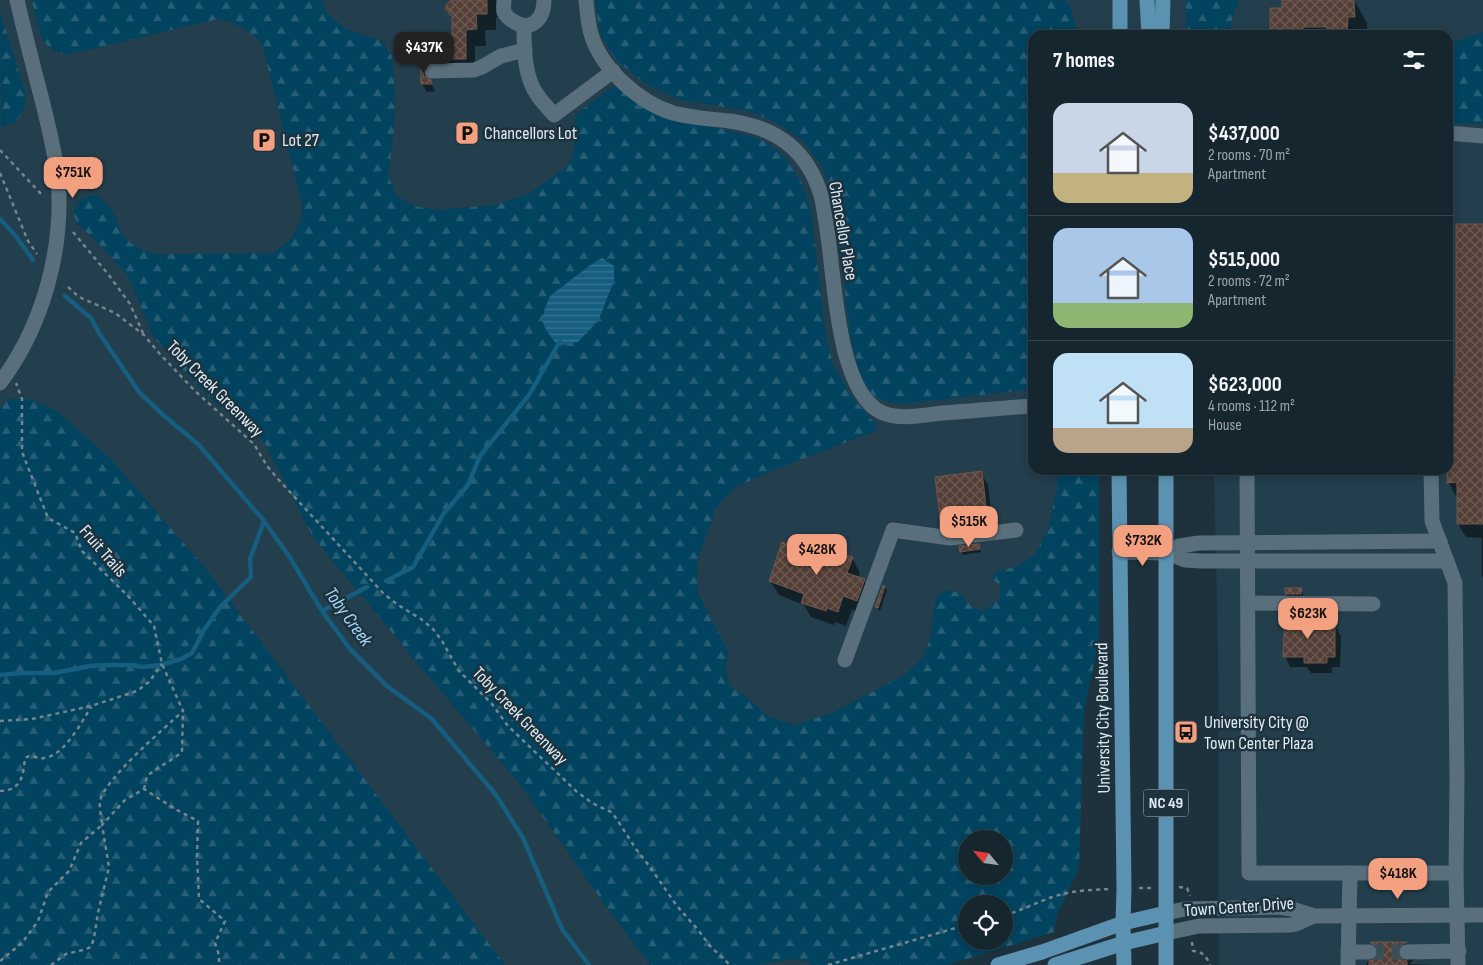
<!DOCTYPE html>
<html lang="en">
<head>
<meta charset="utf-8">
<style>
	body { margin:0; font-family:"Sofia Sans Condensed",sans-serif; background:#23323a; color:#f1f3f6; height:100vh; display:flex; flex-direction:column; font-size:19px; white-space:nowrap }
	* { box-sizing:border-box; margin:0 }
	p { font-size:16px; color:#9ea5aa }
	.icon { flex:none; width:28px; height:28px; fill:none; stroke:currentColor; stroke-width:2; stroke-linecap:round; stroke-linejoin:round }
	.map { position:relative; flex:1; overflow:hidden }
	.sheet { position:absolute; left:1028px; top:30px; width:425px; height:445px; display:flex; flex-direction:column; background:#16262e; border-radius:15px; box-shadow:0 2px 8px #0003,0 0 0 1px #35434a }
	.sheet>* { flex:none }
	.needle { width:32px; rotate:299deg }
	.fabs { position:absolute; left:958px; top:830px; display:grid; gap:10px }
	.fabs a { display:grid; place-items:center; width:55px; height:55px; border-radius:50%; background:#16262e; box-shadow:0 2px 8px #0003,0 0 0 1px #35434a; font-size:25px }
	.price { position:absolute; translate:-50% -42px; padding:0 11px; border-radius:10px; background:#f2a080; color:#111; font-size:16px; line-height:32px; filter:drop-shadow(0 1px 2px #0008) }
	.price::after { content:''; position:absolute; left:50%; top:30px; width:15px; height:11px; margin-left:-8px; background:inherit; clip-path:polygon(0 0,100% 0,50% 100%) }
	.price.active { background:#222; color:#fff }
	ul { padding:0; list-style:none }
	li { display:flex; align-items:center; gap:15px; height:125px; padding:0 25px }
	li+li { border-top:1px solid #35434a }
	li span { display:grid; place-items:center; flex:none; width:140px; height:100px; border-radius:15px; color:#555 }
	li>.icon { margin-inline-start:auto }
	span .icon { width:60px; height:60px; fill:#fffc; stroke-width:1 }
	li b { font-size:21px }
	h2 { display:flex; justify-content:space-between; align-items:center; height:60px; padding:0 25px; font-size:21px }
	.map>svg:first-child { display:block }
</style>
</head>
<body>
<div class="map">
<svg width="1483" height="965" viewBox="0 0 1483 965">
	<defs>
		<pattern id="forest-firs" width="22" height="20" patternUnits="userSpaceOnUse" patternTransform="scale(1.25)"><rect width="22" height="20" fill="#02435f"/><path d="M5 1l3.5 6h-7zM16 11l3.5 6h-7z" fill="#265e76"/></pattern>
		<pattern id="water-rules" width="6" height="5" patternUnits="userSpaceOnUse" patternTransform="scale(1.25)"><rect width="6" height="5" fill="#165e7f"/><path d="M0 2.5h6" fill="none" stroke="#377592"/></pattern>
		<pattern id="building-cross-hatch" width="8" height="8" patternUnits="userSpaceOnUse" patternTransform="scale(1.25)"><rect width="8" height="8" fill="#543f37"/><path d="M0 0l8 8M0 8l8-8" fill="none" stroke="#6c5b54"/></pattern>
	</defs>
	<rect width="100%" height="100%" fill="#1e323d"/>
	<path fill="#233e4c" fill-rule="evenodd" d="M0,0h1483v965h-264l-1,-314 -4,-181h234v-435h-416v435h55l-83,434h-38l-47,61h-919zM966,839h38v37h-38z"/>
	<g fill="url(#forest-firs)" fill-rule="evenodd">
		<path d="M32,0h289l6,13 19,16 36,12 10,15 3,37 -1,37 -6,45 8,20 18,11 23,4 58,-5 35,-12 34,-24 9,-12 2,-37 2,-6 31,-24 9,-4 63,33 67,16 19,7 18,14 18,27 9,26 14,122 8,34 19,32 26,30 -5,5 -99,38 -40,18 -18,20 -19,53 1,32 30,58 -2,17 3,18 13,8 28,23 25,8 39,-13 72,-38 17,-17 7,-18 4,-29 3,-14 12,-6 10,3 13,14 12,4 15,-11 2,-15 -9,-6 3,-7 20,-5 20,-12 13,-26 9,-40 1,-19h41v169l-15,74 -5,155 -22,47 -3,17 -106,33h-136l-2,-3 -20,-3 -31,6h-109l-45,-60 -86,-122 -96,-113 -110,-133 -49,-95 -16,-15 -33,-24 -26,-27 -36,-40 -25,-60 -24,-27 -27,-26 -4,-11c5,-13 9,-16 23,-17 6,5 13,10 17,17 4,6 5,13 8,19 8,14 21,21 36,23l116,-1 17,-13 11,-20 1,-15 -40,-161 -6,-7 -24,-15 -15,-3 -150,36c-7,-2 -13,-3 -19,-9 -8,-7 -14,-35 -16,-46zM966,839h38v37h-38zM966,904h38v37h-38z"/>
		<path d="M595,0h470l5,7 8,28h-46v354l-129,15 -15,-2 -16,-7 -12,-18 -10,-40 -15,-137 -13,-34 -20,-26 -27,-18 -27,-11 -68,-11 -36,-17 -29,-24 -15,-26z"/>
		<path d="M1186,0h53l-9,26 4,9h-48z"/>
		<path d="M0,11l25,80v15l-9,16 -15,5z"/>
		<path d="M1483,32v92l-35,-1v-79z"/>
		<path d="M8,399h21l28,12 54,48 95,110 299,396h-505v-556z"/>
	</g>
	<path fill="url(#water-rules)" d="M602,258l12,8v15l-16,40 -20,21 -20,4 -12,-16 -4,-9 3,-13 5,-12 39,-30z"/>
	<g fill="#0007">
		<path d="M450,0h51l1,17h-6v13h-11l1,16h-11v29l-23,1 -9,-17 10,-16v-23l-5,-10z"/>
		<path d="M1283,0h71l13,23v12h-96l12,-25z"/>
		<path d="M421,63h9l4,8 -6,3v3l-3,-3v4l5,3 5,10 -8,1 -5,-8z"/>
		<path d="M1483,225v353l-1,-2v-38l-16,-1 -8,-13v-28h-2l-8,-14 10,-105z"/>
		<path d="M981,473l7,12 6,51 -45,3 -7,-12z"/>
		<path d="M979,545l2,7 -18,3 -2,-4z"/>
		<path d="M804,550l48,8 8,15 -2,5 6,2 8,14 -7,20 -13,-4 -6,16 -11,-4 -1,3 -23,-8 -7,-12 -25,-10 -9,-14z"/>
		<path d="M885,587l2,3 -7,21 -4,-5z"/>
		<path d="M1301,590l2,3v4h-15l-2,-3z"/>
		<path d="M1301,614l6,12h28l6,10 -1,31h-8v6h-21l-4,-6h-17l-5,-11z"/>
		<path d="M1372,943l34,1 9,15 -6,5 26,1h-68v-3l8,-1 3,-6z"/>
	</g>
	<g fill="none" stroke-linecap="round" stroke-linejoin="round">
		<g stroke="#165e7f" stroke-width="4.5">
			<path d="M0,219l15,16 18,25"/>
			<path d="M65,296l26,22 8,15 40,59 23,22 36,30 66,77 25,35 33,55 28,38 37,37 45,33 64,76 27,43 39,91 27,36"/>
			<path d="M386,581l27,-14 31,-54 24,-28 12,-29 49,-61 31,-54"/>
			<path d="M322,611l45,-24"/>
			<path d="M0,675l22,-2h32l36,-7 19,-1h23l10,2 18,-2 21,-6 11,-6 12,-23 17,-24 30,-29 -1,-18 14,-38"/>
		</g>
	</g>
	<g fill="url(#building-cross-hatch)" stroke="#6c564e">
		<path d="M451,0h36v14h-11l1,15 -11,1v29h-25v-17h11v-27h-3v-3l-3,-2v-5z"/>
		<path d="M1282,0h72l1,17h-7l-1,18h-20v-8h-24v8h-33v-27h12z"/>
		<path d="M420,62h11l-7,4 -1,6 1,4 7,4 1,4h-11z"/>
		<path d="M1456,224h27v300h-26v-42l-10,1 1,-107h8z"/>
		<path d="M982,471l6,53 -38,5 -9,-2 -6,-50z"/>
		<path d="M782,542l21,7v-2l8,3 3,-6 39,13 -6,16 18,6 -8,22 -14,-5 -5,16 -11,-4 -1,3 -25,-8 3,-9 -35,-13z"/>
		<path d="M979,544l1,5 -20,3 -1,-6z"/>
		<path d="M883,585l2,1 -7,22 -3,-1z"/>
		<path d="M1285,588h17l-1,6h-16z"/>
		<path d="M1285,613h16v12h34v32h-8v6h-23v-6h-21z"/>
		<path d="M1370,942h37l-5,2 -4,8 1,5 4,3 4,1v4h-38v-4l5,-1 4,-8 -1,-5z"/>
	</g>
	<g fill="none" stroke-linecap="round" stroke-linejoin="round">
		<path stroke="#3b4e58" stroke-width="15" stroke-dasharray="15 8" stroke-linecap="butt" d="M1369,952h38"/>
		<g stroke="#74858e" stroke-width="2.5" stroke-dasharray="4 4" stroke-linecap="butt">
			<path d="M0,150l43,46"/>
			<path d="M0,173l28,68 9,13"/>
			<path d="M73,232l35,42 22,30 13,29"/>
			<path d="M68,287l11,10 36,16 29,22 15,18 36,38 59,53 13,22 11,13 105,114 15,12 23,14 12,10 9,12 17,30 33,33 16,22 68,65 16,12 19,9 5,6 20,31 14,18 27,39 22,25 11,15 20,19"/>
			<path d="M0,721l32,-2 59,-13 46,-15 12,-9 13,-18"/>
			<path d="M144,789l3,-13c11,-9 24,-15 35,-24l1,-41"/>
			<path d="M0,791c22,-1 23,-15 25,-33l4,-2c5,0 11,3 15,2 20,-2 37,-35 47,-51"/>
			<path d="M1179,887l8,1 3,8"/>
			<path d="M1139,888h14"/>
			<path d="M1004,915c18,-4 34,-14 52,-19 17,-6 37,-6 55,-7"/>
			<path d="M1192,942l1,9c9,0 14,6 17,14"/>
			<path d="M0,961l22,-18 16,-22 10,-29 21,-21 12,-28 21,-18c0,-7 -3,-16 -2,-23 2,-21 66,-75 83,-91l-21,-47 -8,-38 -25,-29 -47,-46 -7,-18 -27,-15 -26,-66v-53l-6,-16"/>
			<path d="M51,965l15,-11 17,-4 8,-3 3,-9 4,-25 11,-46 -7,-42 23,-25 19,-11 31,20 23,12 -1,36 2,42 26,22 -10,22 4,12v10"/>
			<path d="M828,965l138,-40"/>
		</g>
		<g stroke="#5a6f7c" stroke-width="15">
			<path d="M504,0c0,4 -1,9 0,12 2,4 5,7 9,9 18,12 31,-2 31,-21"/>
			<path d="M586,0c1,12 2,26 6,37 11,33 48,66 81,76 19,5 38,6 57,8 48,7 79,30 92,78 4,21 7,42 9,63 5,38 11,143 58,153 16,4 36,0 53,-2 30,-2 60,-5 90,-7"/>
			<path d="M524,26c0,23 0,51 14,70 5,7 11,13 16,19l59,-44"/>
			<path d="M432,71l42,-1 8,-3 19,-11 24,-6"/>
			<path d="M1448,133l35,3"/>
			<path d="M0,383c43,-57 64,-134 58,-205 -3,-25 -9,-50 -15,-74 -9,-35 -18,-69 -26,-104"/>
			<path d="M1247,470l2,403h207"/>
			<path d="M1431,470l1,51 23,62 2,197 -1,93 2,92"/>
			<path d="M1440,541l-241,2 -20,3 -12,7 18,7 16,1h246"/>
			<path d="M1119,552l48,1"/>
			<path d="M1249,603l124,1"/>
			<path d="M845,660l48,-130 57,8 66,-8"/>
			<path d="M1166,913l19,-4 93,-2 14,2 22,7 -18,8 -5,1 -92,1 -33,7"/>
			<path d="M1314,916l169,-1"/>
			<path d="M1348,952h21"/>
			<path d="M1407,952l52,-1"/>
			<path d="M1348,965l2,-92"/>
		</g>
		<g stroke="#5c92b1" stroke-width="15">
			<path d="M1147,0l2,35"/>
			<path d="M1120,35v-35"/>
			<path d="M1162,35l1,-35"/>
			<path d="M1119,470l5,419 -1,34 1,42"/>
			<path d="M1166,470v495"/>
			<path d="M998,965l44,-13 81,-29 43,-10"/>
			<path d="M1055,965l69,-22 42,-10"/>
		</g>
	</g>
	<defs>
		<g id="parking-square" transform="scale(1.25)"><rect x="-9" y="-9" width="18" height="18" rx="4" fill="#f2a080" stroke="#1e323d"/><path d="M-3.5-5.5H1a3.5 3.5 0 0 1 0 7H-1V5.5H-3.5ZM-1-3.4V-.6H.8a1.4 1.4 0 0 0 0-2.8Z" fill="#111"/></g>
		<g id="bus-square" transform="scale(1.25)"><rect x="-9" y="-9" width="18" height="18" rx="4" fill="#f2a080" stroke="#1e323d"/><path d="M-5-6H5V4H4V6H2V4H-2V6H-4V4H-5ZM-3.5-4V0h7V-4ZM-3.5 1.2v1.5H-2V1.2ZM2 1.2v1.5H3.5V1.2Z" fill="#111"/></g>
	</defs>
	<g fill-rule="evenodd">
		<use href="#parking-square" x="467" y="133"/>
		<use href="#parking-square" x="264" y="140"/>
		<use href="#bus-square" x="1186" y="732"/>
	</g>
	<g text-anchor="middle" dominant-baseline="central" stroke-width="5" stroke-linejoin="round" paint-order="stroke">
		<rect fill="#1e323d" stroke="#a5b4bc" stroke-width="1" x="1143.5" y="789.5" width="45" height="27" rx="4"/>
		<g font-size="16" font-weight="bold" fill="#dfebf2">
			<text x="1166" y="803">NC 49</text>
		</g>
		<g font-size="18" fill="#dfebf2" stroke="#1e323d" text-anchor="start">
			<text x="484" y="133">Chancellors Lot</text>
			<text x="282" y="140">Lot 27</text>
			<text x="1204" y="722">University City @<tspan x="1204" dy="21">Town Center Plaza</tspan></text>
		</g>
		<g font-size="18" fill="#dfebf2" stroke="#1e323d">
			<text transform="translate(843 231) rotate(80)">Chancellor Place</text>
			<text transform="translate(215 389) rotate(45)">Toby Creek Greenway</text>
			<text transform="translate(103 551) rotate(49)">Fruit Trails</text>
			<text transform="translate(520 716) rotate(46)">Toby Creek Greenway</text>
			<text transform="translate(1103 718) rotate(-91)">University City Boulevard</text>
			<text transform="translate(1239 907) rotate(-4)">Town Center Drive</text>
		</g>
		<g font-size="19" font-style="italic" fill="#a2d7f6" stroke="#1e323d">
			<text transform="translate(348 617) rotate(54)">Toby Creek</text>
		</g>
	</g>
</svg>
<div class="fabs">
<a><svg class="needle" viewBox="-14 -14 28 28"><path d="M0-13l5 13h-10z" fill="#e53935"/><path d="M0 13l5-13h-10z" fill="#9ea5aa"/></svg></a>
<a><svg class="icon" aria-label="locate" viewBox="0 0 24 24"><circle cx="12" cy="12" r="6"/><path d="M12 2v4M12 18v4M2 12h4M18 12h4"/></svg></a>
</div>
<b class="price active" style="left:424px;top:74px">$437K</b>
<b class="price" style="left:73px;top:199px">$751K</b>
<b class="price" style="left:969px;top:548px">$515K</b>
<b class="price" style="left:1143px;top:567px">$732K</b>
<b class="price" style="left:817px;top:576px">$428K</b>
<b class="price" style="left:1308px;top:640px">$623K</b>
<b class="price" style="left:1398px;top:900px">$418K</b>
<section class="sheet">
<h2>7 homes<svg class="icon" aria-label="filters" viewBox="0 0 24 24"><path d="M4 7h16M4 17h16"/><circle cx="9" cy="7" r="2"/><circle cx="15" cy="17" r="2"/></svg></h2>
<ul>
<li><span style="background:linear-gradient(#c9d6e8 70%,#c2b280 0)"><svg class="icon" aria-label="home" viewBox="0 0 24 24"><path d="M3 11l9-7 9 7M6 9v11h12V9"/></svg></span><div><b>$437,000</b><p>2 rooms · 70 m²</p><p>Apartment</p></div></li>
<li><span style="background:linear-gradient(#a9c7e8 75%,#8fb573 0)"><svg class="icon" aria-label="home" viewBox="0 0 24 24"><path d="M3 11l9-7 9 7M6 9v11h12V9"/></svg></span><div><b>$515,000</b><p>2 rooms · 72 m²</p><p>Apartment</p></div></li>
<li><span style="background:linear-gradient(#bfe0f5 75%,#b9a48a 0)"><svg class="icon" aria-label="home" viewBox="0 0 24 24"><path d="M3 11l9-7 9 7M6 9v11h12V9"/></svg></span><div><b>$623,000</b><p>4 rooms · 112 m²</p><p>House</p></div></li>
</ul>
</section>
</div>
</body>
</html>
